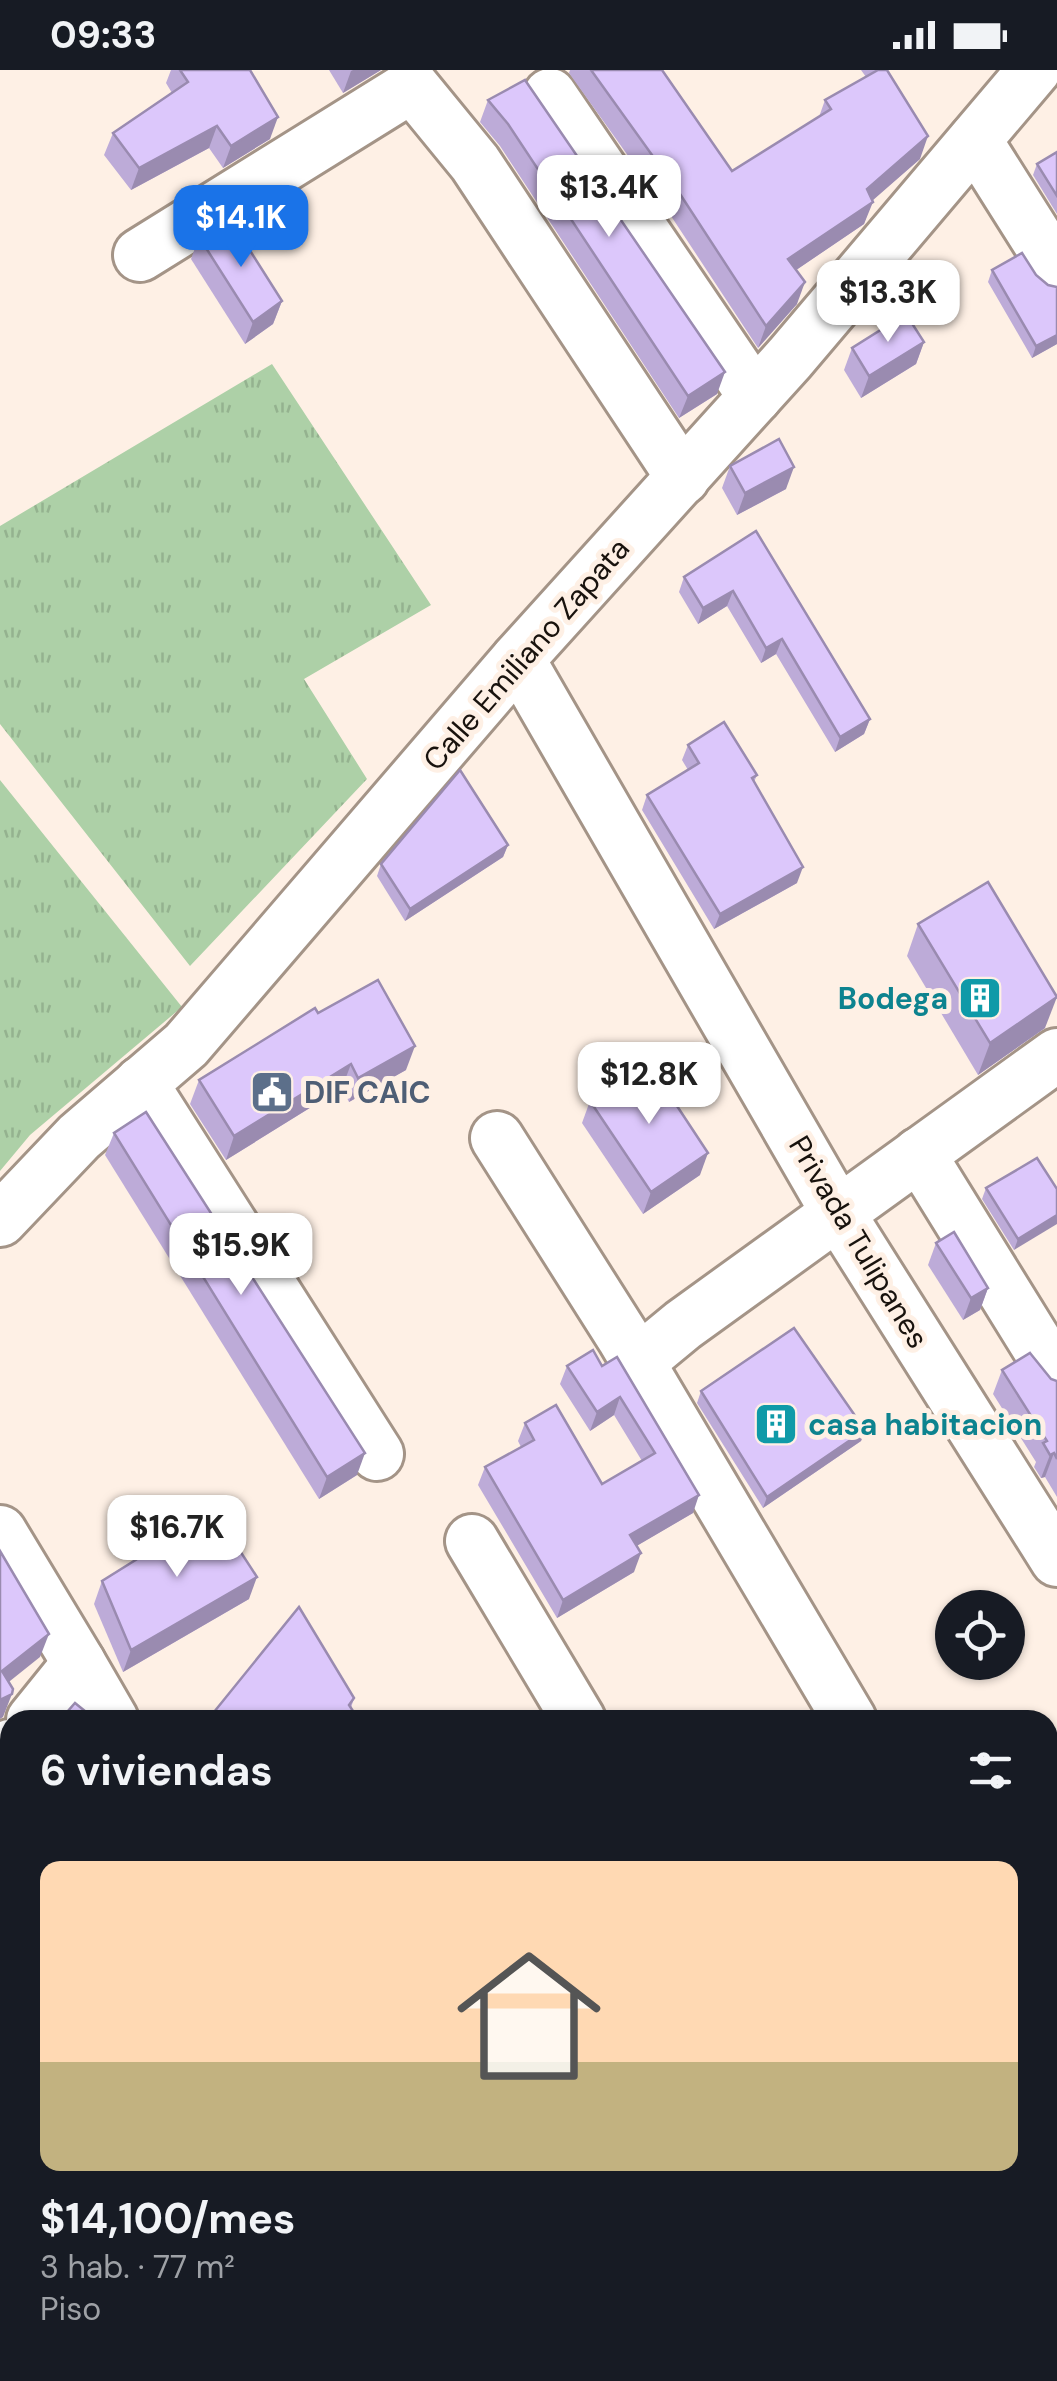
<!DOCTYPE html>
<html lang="es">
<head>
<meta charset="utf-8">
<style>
	body { margin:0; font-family:"DM Sans",sans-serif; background:#20242c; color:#f1f3f6; height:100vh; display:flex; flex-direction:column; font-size:38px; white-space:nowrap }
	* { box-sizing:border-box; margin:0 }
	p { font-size:32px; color:#9ea1a6 }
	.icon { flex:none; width:55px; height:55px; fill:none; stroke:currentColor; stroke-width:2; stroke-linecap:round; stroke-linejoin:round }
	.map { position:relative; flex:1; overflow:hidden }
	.drawer { position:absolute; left:0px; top:1640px; width:1058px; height:672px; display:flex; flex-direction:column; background:#171b24; border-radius:30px 30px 0 0; box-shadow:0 2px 8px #0004 }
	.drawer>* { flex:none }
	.fabs { position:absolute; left:935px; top:1520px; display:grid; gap:20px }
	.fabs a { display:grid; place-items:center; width:90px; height:90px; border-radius:50%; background:#171b24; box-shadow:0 2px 8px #0004; font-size:50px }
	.price { position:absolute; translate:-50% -85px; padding:0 22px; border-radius:20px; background:#fff; color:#222; font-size:32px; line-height:65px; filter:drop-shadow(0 2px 5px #0008) }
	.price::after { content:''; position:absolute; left:50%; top:60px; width:30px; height:22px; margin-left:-15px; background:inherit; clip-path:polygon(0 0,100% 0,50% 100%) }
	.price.active { background:#1a73e8; color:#fff }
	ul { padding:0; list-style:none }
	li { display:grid; align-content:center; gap:20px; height:530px; padding:0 40px }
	li span { display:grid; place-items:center; height:310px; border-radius:20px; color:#555 }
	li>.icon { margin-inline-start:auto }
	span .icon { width:180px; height:180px; fill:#fffc; stroke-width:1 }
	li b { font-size:42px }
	h2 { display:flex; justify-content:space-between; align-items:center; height:120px; padding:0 40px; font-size:42px }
	.status { display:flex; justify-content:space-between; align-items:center; height:70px; padding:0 50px; background:#171b24; direction:ltr }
	.status svg { height:28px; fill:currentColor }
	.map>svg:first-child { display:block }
</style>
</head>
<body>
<div class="status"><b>09:33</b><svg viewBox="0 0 49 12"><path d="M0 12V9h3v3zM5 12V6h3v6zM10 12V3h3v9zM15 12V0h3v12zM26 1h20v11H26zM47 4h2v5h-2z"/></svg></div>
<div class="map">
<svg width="1057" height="2311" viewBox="0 0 1057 2311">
	<defs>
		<pattern id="grass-tufts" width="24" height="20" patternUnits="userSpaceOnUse" patternTransform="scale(2.5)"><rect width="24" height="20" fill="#add0a7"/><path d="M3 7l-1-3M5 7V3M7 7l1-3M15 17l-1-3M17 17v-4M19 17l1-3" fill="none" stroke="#94b28f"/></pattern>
	</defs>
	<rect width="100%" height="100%" fill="#fef0e5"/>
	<g fill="url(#grass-tufts)">
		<path d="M272,294l159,241 -127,74 63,100 -177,187 -190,-242v-198z"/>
		<path d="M0,710l182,227 -152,128 -30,36z"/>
		<path d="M10,2148v154l251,1 -7,8h-243l-11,-16v-136z"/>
	</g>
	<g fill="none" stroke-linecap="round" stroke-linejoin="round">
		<g stroke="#a49487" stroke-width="58">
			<g id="minor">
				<path d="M550,25l205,302"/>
				<path d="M975,70l82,130"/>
				<path d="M140,185l272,-169 63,77 208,315"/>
				<path d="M518,589l320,554 219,347"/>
				<path d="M141,1013l236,371"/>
				<path d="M497,1068l126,199 227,383"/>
				<path d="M919,1084l138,223"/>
				<path d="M0,1150l79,-83 107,-92 332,-386 272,-301 244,-288"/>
				<path d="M637,1293l46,-38 374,-270"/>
				<path d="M0,1462l79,131"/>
				<path d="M472,1471l107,179"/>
				<path d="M33,1650l46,-57 33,57"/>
				<path d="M0,1687l10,-11"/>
				<path d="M1048,1981l9,15"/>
				<path d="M971,2302l6,9"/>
				<path d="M279,2311l8,-9"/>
			</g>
		</g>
		<use href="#minor" stroke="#fff" stroke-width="52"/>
	</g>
	<g fill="#bdabd8">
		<path d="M171,0h79l20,69 -47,29 -14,-20 -78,42 -27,-35 9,-22 59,-40 -6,-10z"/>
		<path d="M329,0h52l-38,23z"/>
		<path d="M570,0h92l70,101 87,-54 6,-17 41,-23 -5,-7h26l33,89 -48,41 -8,24 -68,46 1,34 -39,44 -87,-132 -102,-143z"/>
		<path d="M488,30l229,294 -38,24 -179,-272 -20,-24z"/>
		<path d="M1057,82v62l-24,-39 4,-11z"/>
		<path d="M199,167l83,64 -9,23 -28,20 -54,-85z"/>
		<path d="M992,200l44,5 12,10 9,2v57l-25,14 -44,-76z"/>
		<path d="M924,272l-8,22 -55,34 -17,-28 8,-22z"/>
		<path d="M730,396l56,23 -49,26 -15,-27z"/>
		<path d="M756,461l114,188 -6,15 -29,18 -59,-98 -15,9 -34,-57 -29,18 -19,-32 5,-15z"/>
		<path d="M688,675l69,30 -3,7 43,101 -83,46 -72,-119 5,-15 41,-25 -6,-10z"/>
		<path d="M508,775l-5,12 -98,64 -28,-45 4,-12z"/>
		<path d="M918,854l127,104 -67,47 -71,-119z"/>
		<path d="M318,943l88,57 -57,32 -7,-14 -116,72 -36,-56 9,-24z"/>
		<path d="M590,1031l110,74 -57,39 -61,-91z"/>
		<path d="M114,1063l243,342 -38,24 -214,-344z"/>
		<path d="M986,1118l71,1 -43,61 -32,-51z"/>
		<path d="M936,1173l52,45 -8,22 -17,10 -35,-55z"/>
		<path d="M593,1280l100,163 -57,33 -2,26 -77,46 -79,-133 7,-18 36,-20 -3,-6 7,-18 77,61 40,-23 -28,-46 -24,16 -30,-47 7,-18z"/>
		<path d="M1002,1300l55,11v116l-12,-20 -4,1 -7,-11 2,-5 -43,-68z"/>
		<path d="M701,1321l164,39 -4,11 -98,67 -66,-105z"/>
		<path d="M102,1511l147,18 -126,73 -29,-68z"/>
		<path d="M354,1628l-3,10 8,12h-148l3,-8z"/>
		<path d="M0,1692h10v119l-10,-10z"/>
		<path d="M1057,2146v36l-9,-15 1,-16z"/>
	</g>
	<g fill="#9a8bb0">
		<path d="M353,0h28l-38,23 8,-22z"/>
		<path d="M278,47l-8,22 -47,29 8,-22z"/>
		<path d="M217,56l-8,22 -78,42 8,-22z"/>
		<path d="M928,66l-8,23 -56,49 9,-6 -9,22 -84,57 8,-22z"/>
		<path d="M805,212l-8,22 -39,44 8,-22z"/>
		<path d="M282,231l-9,23 -28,20 8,-22z"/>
		<path d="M1057,265v9l-25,14 4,-12z"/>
		<path d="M924,272l-8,22 -55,34 8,-22z"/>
		<path d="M725,302l-8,22 -38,24 9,-22z"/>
		<path d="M794,397l-8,22 -49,26 8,-22z"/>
		<path d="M733,521l-6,15 -29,18 5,-16z"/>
		<path d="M782,569l-6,15 -15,9 5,-15z"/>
		<path d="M870,649l-6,15 -29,18 5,-15z"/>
		<path d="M508,775l-5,12 -98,64 5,-12z"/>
		<path d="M803,797l-6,16 -83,46 6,-15z"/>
		<path d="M1057,927l-12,31 -67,47 12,-32z"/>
		<path d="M415,976l-9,24 -57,32 9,-24z"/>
		<path d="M351,994l-9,24 -116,72 8,-24z"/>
		<path d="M708,1083l-8,22 -57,39 8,-22z"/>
		<path d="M1057,1145v9l-43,26 4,-11z"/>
		<path d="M988,1218l-8,22 -17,10 8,-22z"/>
		<path d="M620,1327l-6,18 -24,16 7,-19z"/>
		<path d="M865,1360l-4,11 -98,67 4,-11z"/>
		<path d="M365,1383l-8,22 -38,24 8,-22z"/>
		<path d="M1054,1383l-9,24 -4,1 9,-23z"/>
		<path d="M699,1425l-6,18 -70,41 7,-19z"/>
		<path d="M641,1483l-7,19 -77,46 6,-18z"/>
		<path d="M257,1507l-8,22 -126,73 8,-22z"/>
		<path d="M49,1564l-9,23 -40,32 2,-18z"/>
		<path d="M12,1624l-9,23 -3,2v-19z"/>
		<path d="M10,2012v18l-10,7v-18z"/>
	</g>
	<g fill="#dcc7fb" stroke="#9a8bb0" stroke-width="2.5">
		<path d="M180,0h70l28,47 -47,29 -14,-20 -78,42 -26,-35 75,-51z"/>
		<path d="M591,0h71l70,101 99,-62 -6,-9 53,-30h9l41,66 -61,53 6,13 -85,57 17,23 -39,44 -86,-132z"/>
		<path d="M525,10l200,292 -37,24 -180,-272 -20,-24z"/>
		<path d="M1057,82v44l-20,-32z"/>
		<path d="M230,149l52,82 -29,21 -54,-85z"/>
		<path d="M1022,183l14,22 12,10 9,2v48l-21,11 -44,-76z"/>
		<path d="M906,244l18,28 -55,34 -17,-28z"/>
		<path d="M779,369l15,28 -49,26 -15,-27z"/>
		<path d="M756,461l114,188 -30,18 -58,-98 -16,9 -33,-57 -30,17 -19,-31z"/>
		<path d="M724,652l33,53 -5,3 51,89 -83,47 -73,-119 52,-32 -11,-18z"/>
		<path d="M460,700l48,75 -98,64 -29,-45z"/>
		<path d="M988,812l69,115 -67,46 -72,-119z"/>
		<path d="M378,910l37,66 -57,32 -7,-14 -117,72 -35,-56 116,-72 3,5z"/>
		<path d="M648,992l60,91 -57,39 -61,-91z"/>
		<path d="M146,1042l219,341 -38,24 -213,-344z"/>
		<path d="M1037,1088l20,31v26l-39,24 -32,-51z"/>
		<path d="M954,1162l34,56 -17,10 -35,-55z"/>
		<path d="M794,1258l71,102 -98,67 -66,-106z"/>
		<path d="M593,1280l9,16 15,-9 82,138 -69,40 11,18 -78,47 -78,-133 49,-27 -9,-17 31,-18 46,79 53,-31 -35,-56 -23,15 -30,-46z"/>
		<path d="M1030,1283l21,26 6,2v78l-3,-6 -4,2 -7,-12 4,-2 -45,-71z"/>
		<path d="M214,1441l43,66 -126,73 -29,-69z"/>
		<path d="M0,1481l49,83 -47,37 11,18 -1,5 -12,6z"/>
		<path d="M299,1537l55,91 -5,7 10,15h-135l-10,-8z"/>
		<path d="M75,1633l21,17h-36z"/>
		<path d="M0,1692h10v87l-10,-9z"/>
		<path d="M0,1890l10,13v109l-10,7z"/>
		<path d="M1057,2146v18l-8,-13z"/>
	</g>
	<defs>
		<g id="building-square" transform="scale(2.25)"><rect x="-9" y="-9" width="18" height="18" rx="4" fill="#0f9aa8" stroke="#fef0e5"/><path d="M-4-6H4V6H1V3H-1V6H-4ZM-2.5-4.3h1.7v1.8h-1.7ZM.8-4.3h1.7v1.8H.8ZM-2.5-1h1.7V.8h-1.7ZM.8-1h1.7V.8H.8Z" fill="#fff"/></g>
		<g id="civic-square" transform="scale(2.25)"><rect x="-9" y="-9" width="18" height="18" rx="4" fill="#5c6f8a" stroke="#fef0e5"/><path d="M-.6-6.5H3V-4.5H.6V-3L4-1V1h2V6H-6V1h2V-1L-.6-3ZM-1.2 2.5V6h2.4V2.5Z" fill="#fff"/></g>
	</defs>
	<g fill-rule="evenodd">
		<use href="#building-square" x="980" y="928"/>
		<use href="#civic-square" x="272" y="1022"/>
		<use href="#building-square" x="776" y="1354"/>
	</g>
	<g text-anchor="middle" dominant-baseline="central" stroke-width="10" stroke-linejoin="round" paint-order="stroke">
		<g font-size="30" fill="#18120d" stroke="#fef0e5">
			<text transform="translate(526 584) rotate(-49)">Calle Emiliano Zapata</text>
			<text transform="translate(859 1172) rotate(59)">Privada Tulipanes</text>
		</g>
		<g font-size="30" font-weight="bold" fill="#0d838f" stroke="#fef0e5" text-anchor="end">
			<text x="948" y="928">Bodega</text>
			<text x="808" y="1354" text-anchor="start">casa habitacion</text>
		</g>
		<g font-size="30" font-weight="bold" fill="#4e5e75" stroke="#fef0e5" text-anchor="start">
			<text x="304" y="1022">DIF CAIC</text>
		</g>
	</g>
</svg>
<div class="fabs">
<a><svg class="icon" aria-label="locate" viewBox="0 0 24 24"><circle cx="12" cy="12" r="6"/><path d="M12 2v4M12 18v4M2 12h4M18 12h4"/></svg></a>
</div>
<b class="price" style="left:609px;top:170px">$13.4K</b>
<b class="price active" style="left:241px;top:200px">$14.1K</b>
<b class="price" style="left:888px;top:275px">$13.3K</b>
<b class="price" style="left:649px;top:1057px">$12.8K</b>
<b class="price" style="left:241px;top:1228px">$15.9K</b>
<b class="price" style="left:177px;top:1510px">$16.7K</b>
<section class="drawer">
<h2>6 viviendas<svg class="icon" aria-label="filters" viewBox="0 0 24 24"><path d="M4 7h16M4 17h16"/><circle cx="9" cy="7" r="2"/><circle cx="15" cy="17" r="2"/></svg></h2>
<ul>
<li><span style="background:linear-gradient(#ffd9b3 65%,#c2b280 0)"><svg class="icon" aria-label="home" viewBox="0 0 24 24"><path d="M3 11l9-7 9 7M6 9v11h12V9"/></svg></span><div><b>$14,100/mes</b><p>3 hab. · 77 m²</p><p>Piso</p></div></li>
</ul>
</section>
</div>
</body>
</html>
